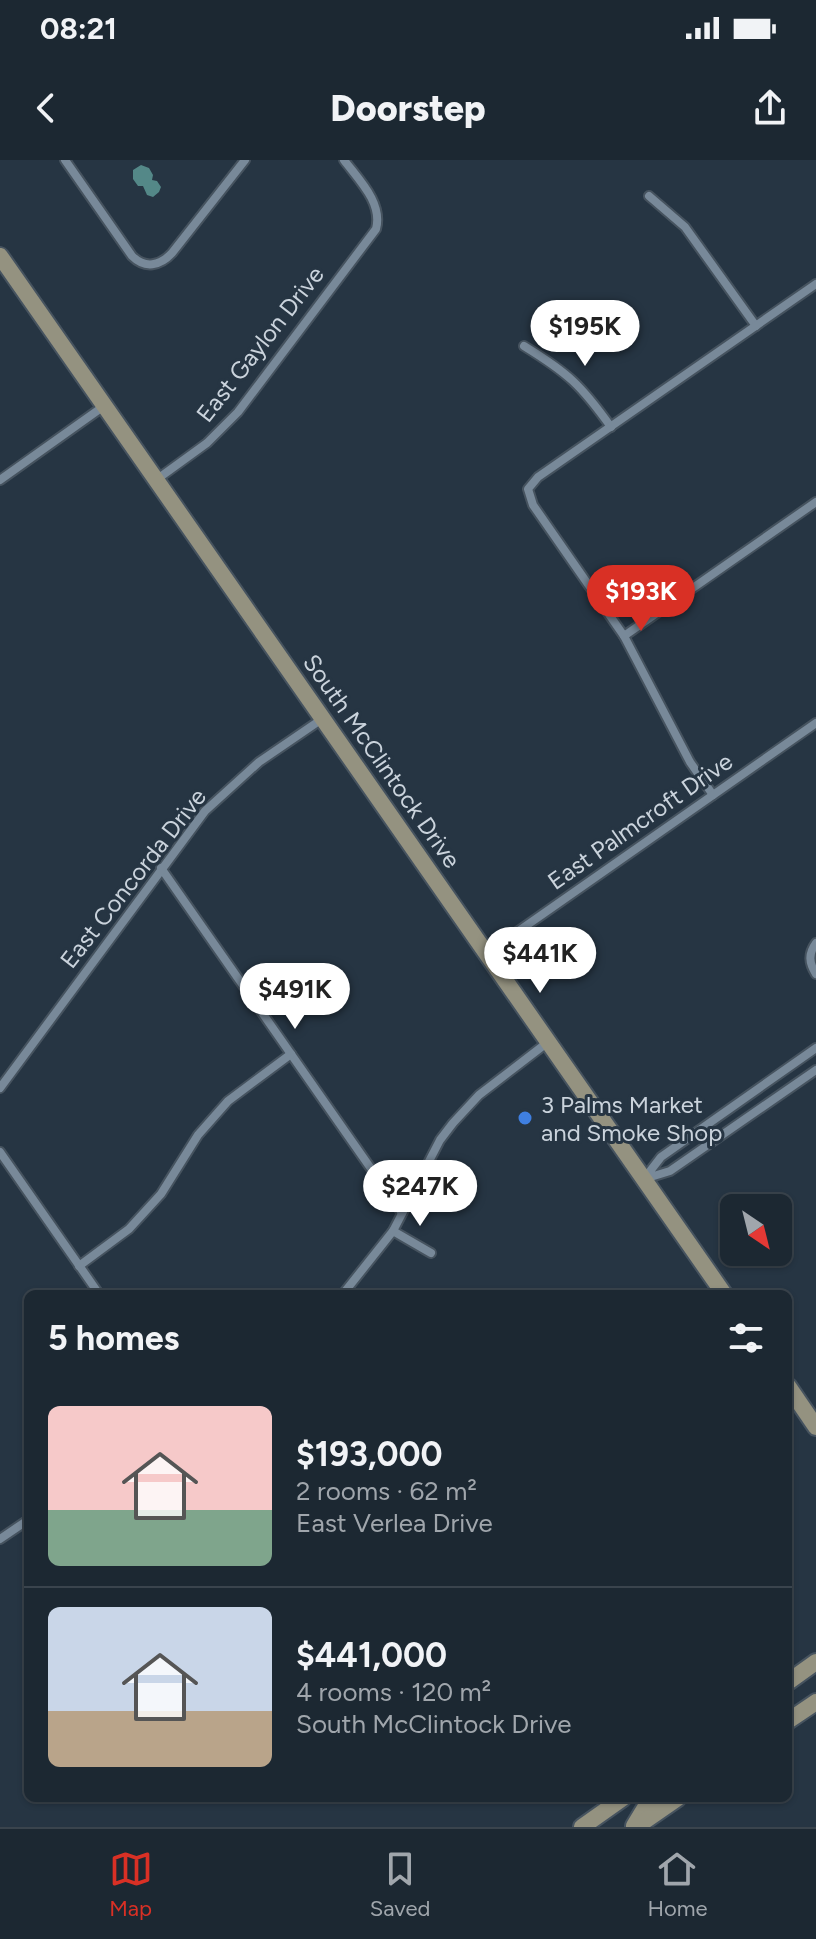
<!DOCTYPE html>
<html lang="en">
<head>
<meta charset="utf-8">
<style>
	body { margin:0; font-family:Figtree,sans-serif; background:#29343e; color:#f1f3f6; height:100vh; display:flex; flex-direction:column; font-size:30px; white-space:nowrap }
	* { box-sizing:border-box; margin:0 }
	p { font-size:26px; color:#a0a6ac }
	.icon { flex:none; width:44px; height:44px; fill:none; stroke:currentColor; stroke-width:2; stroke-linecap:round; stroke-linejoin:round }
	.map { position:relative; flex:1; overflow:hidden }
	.details { position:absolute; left:24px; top:1130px; width:768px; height:512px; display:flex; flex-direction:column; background:#1c2832; border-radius:12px; box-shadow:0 2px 6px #0004,0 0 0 2px #3a444d }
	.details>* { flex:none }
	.needle { width:52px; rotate:145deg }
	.tools { position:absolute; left:720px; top:1034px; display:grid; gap:16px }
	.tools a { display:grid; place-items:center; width:72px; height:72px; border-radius:12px; background:#1c2832; box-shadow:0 2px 6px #0004,0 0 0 2px #3a444d; font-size:40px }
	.price { position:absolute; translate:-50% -68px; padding:0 18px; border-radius:28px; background:#fff; color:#222; font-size:26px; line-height:52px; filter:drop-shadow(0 2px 4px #0008) }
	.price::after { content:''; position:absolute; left:50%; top:48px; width:24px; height:18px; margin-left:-12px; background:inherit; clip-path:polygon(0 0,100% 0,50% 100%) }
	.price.on { background:#d93025; color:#fff }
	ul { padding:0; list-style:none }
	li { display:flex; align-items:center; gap:24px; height:200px; padding:0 24px }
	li+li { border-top:2px solid #3a444d }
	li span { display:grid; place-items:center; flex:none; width:224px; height:160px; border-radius:12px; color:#555 }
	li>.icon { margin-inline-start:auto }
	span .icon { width:96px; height:96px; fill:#fffc; stroke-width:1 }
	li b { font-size:34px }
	h2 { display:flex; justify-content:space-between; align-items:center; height:96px; padding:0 24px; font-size:34px }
	.status { display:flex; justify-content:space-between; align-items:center; height:56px; padding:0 40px; background:#1c2832; direction:ltr }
	.status svg { height:22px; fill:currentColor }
	header { display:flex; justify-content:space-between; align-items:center; height:104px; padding:0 24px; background:#1c2832; font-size:36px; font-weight:800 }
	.dock { display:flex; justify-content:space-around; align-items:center; height:112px; border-top:2px solid #3a444d; background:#1c2832; font-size:22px; color:#a0a6ac }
	.dock a { display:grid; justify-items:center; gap:4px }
	.dock .on { color:#d93025 }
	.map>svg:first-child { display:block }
</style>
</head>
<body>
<div class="status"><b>08:21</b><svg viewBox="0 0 49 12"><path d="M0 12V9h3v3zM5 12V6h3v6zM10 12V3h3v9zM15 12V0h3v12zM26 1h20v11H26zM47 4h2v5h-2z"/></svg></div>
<header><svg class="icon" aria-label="back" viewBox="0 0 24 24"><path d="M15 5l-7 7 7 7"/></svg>Doorstep<svg class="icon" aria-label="share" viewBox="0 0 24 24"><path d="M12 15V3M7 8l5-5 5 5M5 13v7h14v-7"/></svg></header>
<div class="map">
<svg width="816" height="1667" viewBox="0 0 816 1667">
	<rect width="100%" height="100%" fill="#263543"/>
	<path fill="#548888" d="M141,5l8,3 4,7 -1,5 5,1 4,6 -2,5 -6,5 -6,-2 -4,-9h-5l-5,-7v-9z"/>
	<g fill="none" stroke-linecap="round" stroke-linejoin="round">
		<g stroke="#46535f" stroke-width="12">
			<g id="minor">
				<path d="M65,0l67,96c13,13 28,10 40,-3l73,-93"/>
				<path d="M649,36l36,31 71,99"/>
				<path d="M524,186c44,27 57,39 87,81"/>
				<path d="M0,320l104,-74"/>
				<path d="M156,320l51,-37 31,-31 138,-183c7,-26 -17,-49 -32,-69"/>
				<path d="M624,476l192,-134"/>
				<path d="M713,635l-23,-33 -66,-126 -91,-131 -5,-16 10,-12 278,-193"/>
				<path d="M161,708l241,345"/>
				<path d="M816,783c-8,11 -7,20 0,31"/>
				<path d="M487,793l329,-230"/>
				<path d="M816,888l-155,109 -17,22 26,-8 146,-101"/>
				<path d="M0,928l205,-277 54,-49 63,-43"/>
				<path d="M0,992l99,142"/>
				<path d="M393,1071l38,22"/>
				<path d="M79,1106l50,-37 32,-35 37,-59 30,-34 63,-47"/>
				<path d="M343,1134l50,-63 47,-91 13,-17 26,-28 69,-53"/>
				<path d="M0,1379l28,-19"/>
			</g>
		</g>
		<g stroke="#46535f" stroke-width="20">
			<g id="secondary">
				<path d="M0,96l724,1038"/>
				<path d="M788,1226l28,41"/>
				<path d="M788,1522l28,-20"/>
				<path d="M788,1561l28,-19"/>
				<path d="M634,1666l17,-28"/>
				<path d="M582,1667l41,-29"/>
				<path d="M636,1667l42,-29"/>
			</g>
		</g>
		<use href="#minor" stroke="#788999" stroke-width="8"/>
		<use href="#secondary" stroke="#949280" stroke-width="16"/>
	</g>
	<circle fill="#3f7fe0" stroke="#263543" stroke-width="3" cx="525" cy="958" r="8"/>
	<g text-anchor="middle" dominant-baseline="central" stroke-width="6" stroke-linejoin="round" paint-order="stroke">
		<g font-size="24" fill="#cad3dc" stroke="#263543">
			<text transform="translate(260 184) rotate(-52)">East Gaylon Drive</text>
			<text transform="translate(382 601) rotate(55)">South McClintock Drive</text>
			<text transform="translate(640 661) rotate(-35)">East Palmcroft Drive</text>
			<text transform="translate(133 718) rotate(-52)">East Concorda Drive</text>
		</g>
		<g font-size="24" fill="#cad3dc" stroke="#263543" text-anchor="start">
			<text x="541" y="944">3 Palms Market<tspan x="541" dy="28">and Smoke Shop</tspan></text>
		</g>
	</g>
</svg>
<div class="tools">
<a><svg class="needle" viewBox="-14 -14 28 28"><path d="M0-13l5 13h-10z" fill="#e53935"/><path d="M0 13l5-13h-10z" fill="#a0a6ac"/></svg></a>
</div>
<b class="price" style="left:585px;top:208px">$195K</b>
<b class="price on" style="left:641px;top:473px">$193K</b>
<b class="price" style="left:540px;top:835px">$441K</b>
<b class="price" style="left:295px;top:871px">$491K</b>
<b class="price" style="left:420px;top:1068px">$247K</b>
<section class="details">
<h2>5 homes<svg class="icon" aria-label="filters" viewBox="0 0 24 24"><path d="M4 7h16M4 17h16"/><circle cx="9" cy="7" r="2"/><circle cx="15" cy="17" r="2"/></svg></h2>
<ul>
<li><span style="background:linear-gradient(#f6c9c9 65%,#7fa58c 0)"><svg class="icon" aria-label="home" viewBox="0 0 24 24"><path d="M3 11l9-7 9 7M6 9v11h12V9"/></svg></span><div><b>$193,000</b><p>2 rooms · 62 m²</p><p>East Verlea Drive</p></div></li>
<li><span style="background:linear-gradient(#c9d6e8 65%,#b9a48a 0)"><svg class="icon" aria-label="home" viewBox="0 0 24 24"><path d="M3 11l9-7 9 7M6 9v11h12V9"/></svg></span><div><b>$441,000</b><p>4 rooms · 120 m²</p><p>South McClintock Drive</p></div></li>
</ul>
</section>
</div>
<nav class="dock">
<a class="on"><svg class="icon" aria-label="map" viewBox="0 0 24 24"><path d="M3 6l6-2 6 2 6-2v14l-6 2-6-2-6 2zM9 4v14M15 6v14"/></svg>Map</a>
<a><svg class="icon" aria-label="saved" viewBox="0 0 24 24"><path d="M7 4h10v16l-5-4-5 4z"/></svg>Saved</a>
<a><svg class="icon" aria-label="home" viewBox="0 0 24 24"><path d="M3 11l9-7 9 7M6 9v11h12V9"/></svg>Home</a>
</nav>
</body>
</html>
